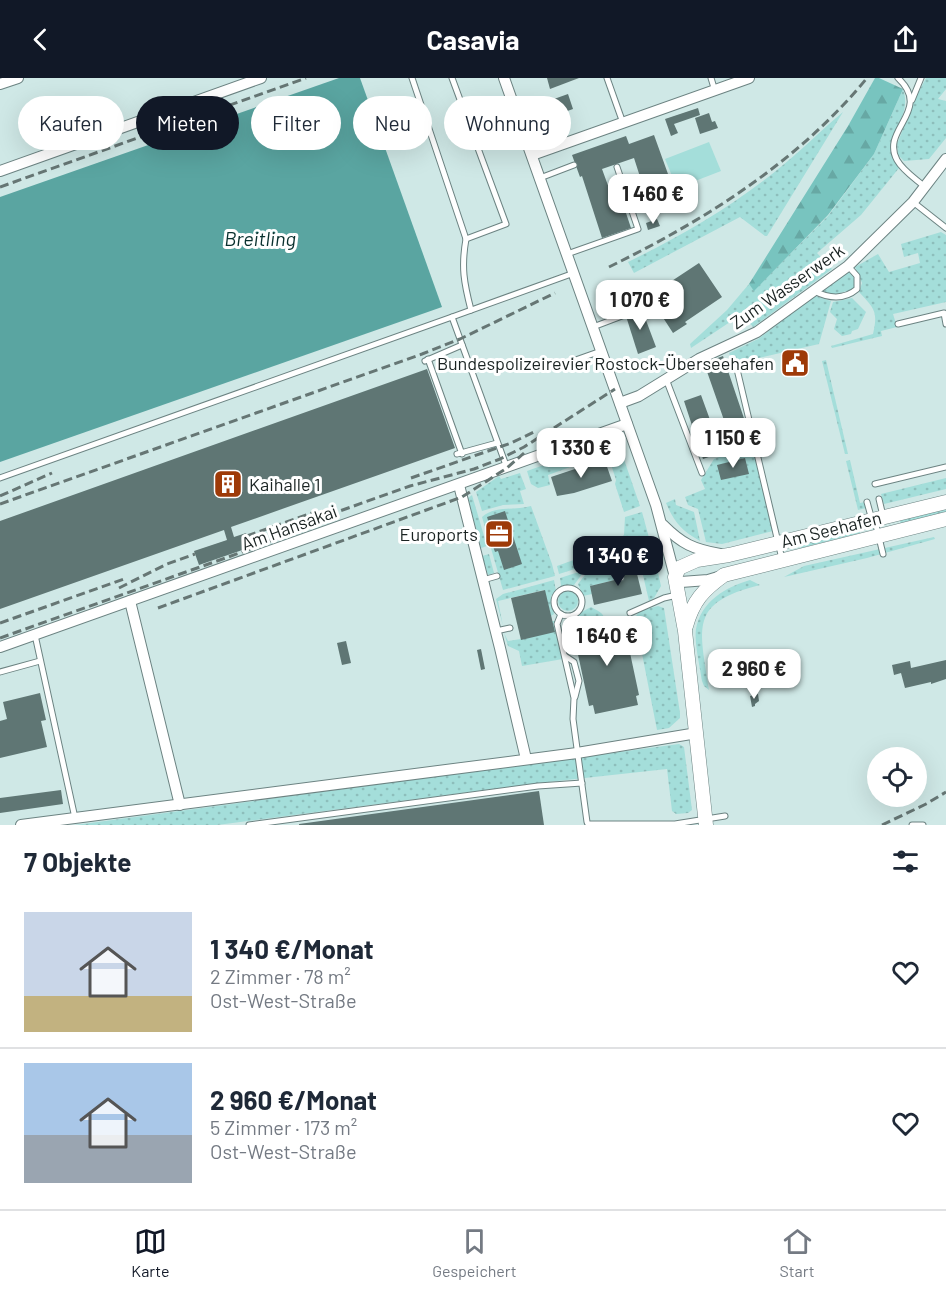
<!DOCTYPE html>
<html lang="de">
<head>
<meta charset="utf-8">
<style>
	body { margin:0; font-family:Barlow,sans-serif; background:#f6f6f7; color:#1f2937; height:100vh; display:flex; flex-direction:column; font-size:22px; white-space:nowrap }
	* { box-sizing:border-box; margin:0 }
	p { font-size:20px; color:#747a83 }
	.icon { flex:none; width:33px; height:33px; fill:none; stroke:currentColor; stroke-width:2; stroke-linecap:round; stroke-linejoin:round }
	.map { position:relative; height:747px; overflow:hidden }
	.side { display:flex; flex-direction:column; background:#fff; flex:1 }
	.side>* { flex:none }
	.top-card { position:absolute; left:18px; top:18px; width:600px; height:54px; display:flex; gap:12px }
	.tools { position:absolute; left:867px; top:669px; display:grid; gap:12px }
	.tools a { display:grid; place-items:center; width:60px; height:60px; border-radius:50%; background:#fff; box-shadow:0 6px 24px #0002; font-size:30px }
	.price { position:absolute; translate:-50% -51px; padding:0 14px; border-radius:12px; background:#fff; color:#222; font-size:20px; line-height:39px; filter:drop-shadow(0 2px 3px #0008) }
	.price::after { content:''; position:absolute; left:50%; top:36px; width:18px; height:14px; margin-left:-9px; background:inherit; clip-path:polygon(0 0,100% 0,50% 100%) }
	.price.on { background:#111827; color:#fff }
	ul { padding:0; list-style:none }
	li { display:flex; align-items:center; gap:18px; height:150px; padding:0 24px }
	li+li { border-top:2px solid #e0e1e3 }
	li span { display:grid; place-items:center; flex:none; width:168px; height:120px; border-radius:0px; color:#555 }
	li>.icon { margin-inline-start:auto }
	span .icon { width:72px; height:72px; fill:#fffc; stroke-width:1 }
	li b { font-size:26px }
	h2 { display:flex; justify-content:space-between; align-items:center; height:72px; padding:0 24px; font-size:26px }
	.pill { padding:0 21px; border-radius:27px; background:#fff; box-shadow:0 6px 24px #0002; font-size:21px; line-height:54px }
	.pill.on { background:#111827; color:#fff }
	header { display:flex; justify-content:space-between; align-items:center; height:78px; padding:0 24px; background:#111827; color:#fff; font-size:27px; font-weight:700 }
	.tab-bar { display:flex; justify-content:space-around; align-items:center; height:84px; border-top:2px solid #e0e1e3; background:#fff; font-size:16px; color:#747a83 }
	.tab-bar a { display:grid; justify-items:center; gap:3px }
	.tab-bar .on { color:#111827 }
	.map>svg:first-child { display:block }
</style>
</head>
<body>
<header><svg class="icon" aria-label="back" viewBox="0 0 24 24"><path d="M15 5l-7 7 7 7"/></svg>Casavia<svg class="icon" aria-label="share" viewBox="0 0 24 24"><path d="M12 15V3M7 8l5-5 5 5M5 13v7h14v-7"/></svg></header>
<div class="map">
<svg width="946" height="747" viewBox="0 0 946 747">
	<defs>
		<pattern id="grass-dots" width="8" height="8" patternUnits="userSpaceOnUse" patternTransform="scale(1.5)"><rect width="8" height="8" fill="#a4deda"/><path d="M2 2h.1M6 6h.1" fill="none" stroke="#8dbebb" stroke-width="1.8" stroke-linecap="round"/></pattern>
		<pattern id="forest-firs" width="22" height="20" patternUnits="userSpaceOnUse" patternTransform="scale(1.5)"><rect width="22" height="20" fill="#78c4bf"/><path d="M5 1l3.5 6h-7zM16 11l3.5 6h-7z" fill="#67a8a4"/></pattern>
	</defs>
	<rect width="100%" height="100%" fill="#cfe8e6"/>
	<g fill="url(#grass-dots)">
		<path d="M926,0h20v11l-8,10 8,2v37l-17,21 -25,2 -6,-6 -1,-11 20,-49z"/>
		<path d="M903,11c10,29 -18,43 -11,66 1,4 4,9 7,13l-38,47 -44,38 15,16 -79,58 -11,-13 -51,34 -1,-4 37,-34 22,-26 5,6 74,-74 46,-62z"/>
		<path d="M843,34l-76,124h-2l-25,-19 -106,56 -6,-11c53,-26 103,-55 149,-92 23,-18 43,-39 66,-58z"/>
		<path d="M941,154l5,3v67l-53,12 4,13 -16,4 1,5 -50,12 -1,-2 42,-12c5,-22 2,-25 -14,-42l3,-9 -7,-16 23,-13 11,18 31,-9 -2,-10 -14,4 -3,-13z"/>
		<path d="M848,193l7,8 -1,10 -21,6 -10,-4z"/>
		<path d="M815,218l16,5 -12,43 -86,20 -4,-11 29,-14z"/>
		<path d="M852,220l14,14 -8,17 -6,2 -1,3 -9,2 -8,-7 3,-10 -7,-7 3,-10z"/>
		<path d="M826,282l22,94h-3l-23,-93z"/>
		<path d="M615,362l3,2 22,64 -16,6 -9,-28 1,-4 -7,-22 -22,3 -39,14 2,10 -12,3 -7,-4 -4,-13z"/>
		<path d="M752,364l21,89 -51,13 -16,-2 -8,-33 -10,-4 -3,-8 20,-8 -4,-9 13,-21 21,-8 1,-3z"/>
		<path d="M850,382l10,43 5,-1 1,6 -8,2 -12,-49z"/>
		<path d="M520,395l6,16 -6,2 4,13 -21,1 -21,6 -6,-19 23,-16 2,3z"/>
		<path d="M946,400v11l-62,15 -3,-10z"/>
		<path d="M472,417l15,51 -6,2 -13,-50z"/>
		<path d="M675,421l1,6 18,7 6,29c-18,-10 -26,-19 -34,-38z"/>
		<path d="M531,428l21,58 3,12 -52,14 -21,-73c14,-12 33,-6 49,-11z"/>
		<path d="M946,428v6l-45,12 -2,-5z"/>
		<path d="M642,434l9,33 -2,4 -30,7 -4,-8 4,-5 -1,-3 6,-5 1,-18z"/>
		<path d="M859,450l1,5 -59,15 -2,-5z"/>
		<path d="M934,459l1,2 -68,19 -83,19 20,-11z"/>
		<path d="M610,469l3,10 -54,17 -2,-8z"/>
		<path d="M650,475l4,2 7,31 -7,12 -5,3 -10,-43v-2z"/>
		<path d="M489,476l5,19 -6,2 -6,-19z"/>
		<path d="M613,482l6,19 -29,7 2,8 -9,2 -5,-12 13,-17z"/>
		<path d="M585,492l-11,15 -13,1 -1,-8z"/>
		<path d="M554,502l2,11 -5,5 3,18 -3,2 -7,-26 -46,11 5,25 -7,-27 7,-5z"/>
		<path d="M750,502l10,5c-72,18 -60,42 -51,105l-5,-4 -2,-5c-2,-14 -8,-39 -6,-52 5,-28 30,-42 54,-49z"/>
		<circle cx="568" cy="523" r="10"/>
		<path d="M658,528l6,2 16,105v5l-11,10 -12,2 -22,-112 4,-7z"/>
		<path d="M591,529c9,5 14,6 14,17l-32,7 5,23 -13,-9c-4,-26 5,-26 26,-38z"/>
		<path d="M552,543h3l8,38 -41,7 -3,-15 -11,-5 -4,-13 4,8 13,-2z"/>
		<path d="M679,666l5,3 8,63 -4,3 -12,1 -4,-3 -5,-42 -128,14 -322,42h-142z"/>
	</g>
	<path fill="url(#forest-firs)" d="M875,0h4l24,11 -29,65 -46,61 -74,76 -5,-7 99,-158z"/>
	<path fill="#a4deda" d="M709,64l12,29 -44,17 -12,-29z"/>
	<path fill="#5aa5a1" d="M339,0h21l82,229 -442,155v-265z"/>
	<g fill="#5f7674">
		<path d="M547,0h32l-29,11z"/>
		<path d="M568,16l5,15 -14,5 -5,-15z"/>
		<path d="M698,30l2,7 -26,9 4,9 -7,3 -6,-17z"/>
		<path d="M709,35l3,9 3,-1 3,7 -18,6 -5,-16z"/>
		<path d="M654,57l14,39 -26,9 -8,-25 -32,11 16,44 7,-3 6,18 -29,10 -20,-62 -2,1 -8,-22 54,-19 3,8z"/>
		<path d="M657,141l3,7 -12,4 -2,-7z"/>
		<path d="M699,185l23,34 -37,25 2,2 -14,9 -24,-37z"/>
		<path d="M641,229l15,40 -18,7 -13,-41z"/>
		<path d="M723,278l29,86 -49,17 -19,-58 17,-6 12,33 12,-5 -21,-60z"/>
		<path d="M427,291l28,79 -224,79 3,10 12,-4 5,14 -52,18 -5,-14 33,-11 -3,-10 -224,79v-88z"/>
		<path d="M745,380l4,16 -28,6 -4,-15z"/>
		<path d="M605,383l7,20 -38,12 -17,3 -6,-19 36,-12z"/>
		<path d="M505,433l17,53 -18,6 -6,-19 -3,1 -2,-6 3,-1 -9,-28z"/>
		<path d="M634,484l8,32 -48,11 -4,-19 33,-8 2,-11z"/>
		<path d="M545,512l10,42 -34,8 -10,-42z"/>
		<path d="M623,542l16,75 -3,1 2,9 -43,9 -2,-9 -4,1 -16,-75z"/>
		<path d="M346,563l5,22 -9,2 -5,-22z"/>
		<path d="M481,571l4,20 -4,1 -4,-20z"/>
		<path d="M736,582h5l2,20 -8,1 -2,-17 4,-1z"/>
		<path d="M946,582v19l-15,5v-2l-26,6 -4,-15 -7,2 -2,-10 18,-4 1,7z"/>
		<path d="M40,615l6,27 -5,1 6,26 -47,11v-37l7,-2 -4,-17z"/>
		<path d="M758,616l1,7 -4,3v2l-3,1 -2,-11z"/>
		<path d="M61,712l2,14 -63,9v-15z"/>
		<path d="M539,713l5,34h-245v-1z"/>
	</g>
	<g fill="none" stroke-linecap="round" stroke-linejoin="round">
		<g stroke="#6c8382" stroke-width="7">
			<g id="service">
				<path d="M412,0l54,161c-5,28 -2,44 5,71"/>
				<path d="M452,0l54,146 -40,15"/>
				<path d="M607,0l16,45"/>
				<path d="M711,0l4,13"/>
				<path d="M898,0c35,33 -18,51 -1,82 6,11 19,19 28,27"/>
				<path d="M912,22l9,-22"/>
				<path d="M540,100l34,-13"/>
				<path d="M913,124l33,26"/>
				<path d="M567,176l71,-25 -21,-62"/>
				<path d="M814,213c14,7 30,9 43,-2v-13l-9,-10"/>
				<path d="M452,239l122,-44"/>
				<path d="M898,246l46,-11 2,11"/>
				<path d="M593,249l29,-11"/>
				<path d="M428,281l34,95"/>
				<path d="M425,283l37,-16"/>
				<path d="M567,285l34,-12"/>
				<path d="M736,287l46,194"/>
				<path d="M666,301l36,94"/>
				<path d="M457,376l40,-11"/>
				<path d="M0,400l452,-161 55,151"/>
				<path d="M875,406l71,-17"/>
				<path d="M879,421l4,17"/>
				<path d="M867,424l5,18"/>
				<path d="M875,443l8,33"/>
				<path d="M621,500l-5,-21 51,-10"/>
				<path d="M483,502l14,-4"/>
				<circle cx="568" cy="524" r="14"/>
				<path d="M630,535l34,-15 13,-3"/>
				<path d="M561,536l-4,10 17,74 -1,21 14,103"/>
				<path d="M496,553l14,-3"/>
				<path d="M35,557l40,183"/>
				<path d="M565,578l9,6 5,19 -4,16"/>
				<path d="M0,594l40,-11"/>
				<path d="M588,746h87l50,-8"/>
				<path d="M249,747l289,-39 44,-3"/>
				<path d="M912,747h11"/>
			</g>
		</g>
		<g stroke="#6c8382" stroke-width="12">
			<g id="minor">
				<path d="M504,0l152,427 19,72 6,5 27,-2 10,-3"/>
				<path d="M0,6l18,-6"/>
				<path d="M532,77l217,-77"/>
				<path d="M0,93l261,-93"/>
				<path d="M620,325l19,-7 60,-37 58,-27 91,-66 65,-64 33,-43"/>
				<path d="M459,407l41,163 26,111"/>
				<path d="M663,447c19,19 30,24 57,29"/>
				<path d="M130,523l50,204"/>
				<path d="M0,569l627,-223"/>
				<path d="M21,747l556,-72 120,-20"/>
			</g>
		</g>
		<g stroke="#6c8382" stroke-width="15">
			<g id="tertiary">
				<path d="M686,548c7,-25 17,-36 38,-51l222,-56"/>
				<path d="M706,747l-21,-194 -10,-54 4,-9 18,-8 32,-5 217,-53"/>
			</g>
		</g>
		<use href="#service" stroke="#fff" stroke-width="5"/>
		<use href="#minor" stroke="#fff" stroke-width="10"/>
		<use href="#tertiary" stroke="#fff" stroke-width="14"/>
		<g stroke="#667674" stroke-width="3" stroke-dasharray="9 4.5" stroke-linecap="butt">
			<path d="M0,109l306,-109"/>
			<path d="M609,189c96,-47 189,-105 258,-189"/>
			<path d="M411,400l100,-35 23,-11"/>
			<path d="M0,418l52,-23"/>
			<path d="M0,426l422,-150 38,-15 95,-46"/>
			<path d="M247,458l65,-23"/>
			<path d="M119,510l48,-24 28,-10"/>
			<path d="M158,530l304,-111 45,-29 17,-15"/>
			<path d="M0,545l127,-45"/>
			<path d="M0,560l262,-93 44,-22 104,-37 64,-17 26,-10 24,-12 91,-58"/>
			<path d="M882,747l44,-21 20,-12"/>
		</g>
	</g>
	<defs>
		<g id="civic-square" transform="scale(1.5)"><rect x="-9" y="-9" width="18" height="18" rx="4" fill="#9e3a08" stroke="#fff"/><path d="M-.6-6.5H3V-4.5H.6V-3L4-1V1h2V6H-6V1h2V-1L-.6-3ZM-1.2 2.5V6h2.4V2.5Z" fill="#fff"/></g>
		<g id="building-square" transform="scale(1.5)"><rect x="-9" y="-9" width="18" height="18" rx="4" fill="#9e3a08" stroke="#fff"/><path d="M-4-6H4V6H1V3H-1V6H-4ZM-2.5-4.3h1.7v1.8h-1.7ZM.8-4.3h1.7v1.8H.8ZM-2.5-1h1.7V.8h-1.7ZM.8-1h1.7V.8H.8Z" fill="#fff"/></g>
		<g id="office-square" transform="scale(1.5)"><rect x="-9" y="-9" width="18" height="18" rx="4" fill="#9e3a08" stroke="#fff"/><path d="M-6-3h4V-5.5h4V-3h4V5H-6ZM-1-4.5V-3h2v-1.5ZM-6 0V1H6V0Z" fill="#fff"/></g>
	</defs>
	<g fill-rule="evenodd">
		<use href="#civic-square" x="795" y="285"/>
		<use href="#building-square" x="228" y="406"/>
		<use href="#office-square" x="499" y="456"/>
	</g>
	<g text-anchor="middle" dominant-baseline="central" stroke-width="6" stroke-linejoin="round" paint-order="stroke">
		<g font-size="18" fill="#1a2322" stroke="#fff">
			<text transform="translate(787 208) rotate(-35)">Zum Wasserwerk</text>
			<text transform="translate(289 449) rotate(-20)">Am Hansakai</text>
			<text transform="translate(831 451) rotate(-14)">Am Seehafen</text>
		</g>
		<g font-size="18" fill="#1a2322" stroke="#fff" text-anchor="end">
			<text x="774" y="285">Bundespolizeirevier Rostock-Überseehafen</text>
			<text x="249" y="406" text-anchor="start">Kaihalle 1</text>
			<text x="478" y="456">Euroports</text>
		</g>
		<g font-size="20" font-style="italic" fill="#09302e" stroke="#fff">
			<text x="260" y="160">Breitling</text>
		</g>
	</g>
</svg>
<div class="tools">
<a><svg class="icon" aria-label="locate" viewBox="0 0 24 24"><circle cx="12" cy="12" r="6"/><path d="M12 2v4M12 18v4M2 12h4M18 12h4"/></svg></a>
</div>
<b class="price" style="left:653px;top:147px">1 460 €</b>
<b class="price" style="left:640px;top:253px">1 070 €</b>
<b class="price" style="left:733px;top:391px">1 150 €</b>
<b class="price" style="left:581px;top:401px">1 330 €</b>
<b class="price on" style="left:618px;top:509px">1 340 €</b>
<b class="price" style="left:607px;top:589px">1 640 €</b>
<b class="price" style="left:754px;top:622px">2 960 €</b>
<div class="top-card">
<a class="pill">Kaufen</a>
<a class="pill on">Mieten</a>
<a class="pill">Filter</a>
<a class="pill">Neu</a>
<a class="pill">Wohnung</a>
</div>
</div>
<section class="side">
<h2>7 Objekte<svg class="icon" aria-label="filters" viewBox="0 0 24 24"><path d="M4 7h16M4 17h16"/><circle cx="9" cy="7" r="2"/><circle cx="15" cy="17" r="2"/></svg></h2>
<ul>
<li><span style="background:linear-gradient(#c9d6e8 70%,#c2b280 0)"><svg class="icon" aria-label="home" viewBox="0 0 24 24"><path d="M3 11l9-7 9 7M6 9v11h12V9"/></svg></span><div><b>1 340 €/Monat</b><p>2 Zimmer · 78 m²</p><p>Ost-West-Straße</p></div><svg class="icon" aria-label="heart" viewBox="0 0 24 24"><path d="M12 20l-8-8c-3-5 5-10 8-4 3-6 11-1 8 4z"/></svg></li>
<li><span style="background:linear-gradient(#a9c7e8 60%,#9aa5b1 0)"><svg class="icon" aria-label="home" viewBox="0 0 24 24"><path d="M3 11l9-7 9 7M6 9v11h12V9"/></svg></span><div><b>2 960 €/Monat</b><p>5 Zimmer · 173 m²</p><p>Ost-West-Straße</p></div><svg class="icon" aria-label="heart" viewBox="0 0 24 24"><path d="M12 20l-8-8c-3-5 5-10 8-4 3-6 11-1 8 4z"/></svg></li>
</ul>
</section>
<nav class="tab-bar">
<a class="on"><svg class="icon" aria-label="map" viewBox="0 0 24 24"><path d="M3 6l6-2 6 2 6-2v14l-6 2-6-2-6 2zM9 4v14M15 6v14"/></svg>Karte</a>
<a><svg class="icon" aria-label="saved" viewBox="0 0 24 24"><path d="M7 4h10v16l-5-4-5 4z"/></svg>Gespeichert</a>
<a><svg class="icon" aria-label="home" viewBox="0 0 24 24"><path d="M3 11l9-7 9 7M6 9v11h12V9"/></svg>Start</a>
</nav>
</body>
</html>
